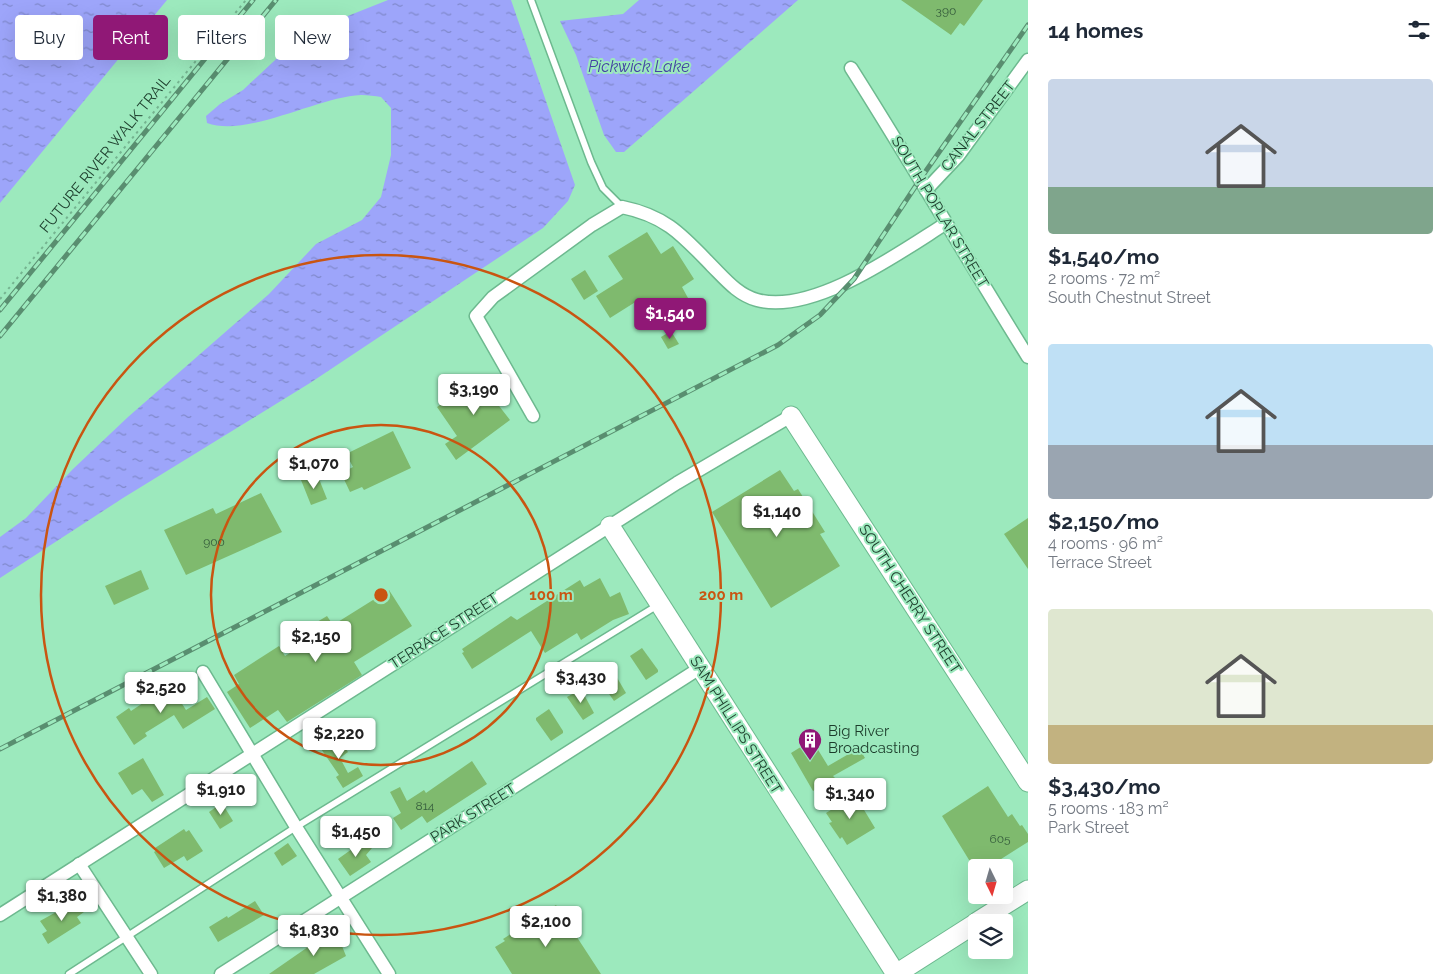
<!DOCTYPE html>
<html lang="en">
<head>
<meta charset="utf-8">
<style>
	body { margin:0; font-family:Raleway,sans-serif; background:#f6f6f7; color:#1f2937; height:100vh; display:flex; flex-direction:column; font-size:19px; white-space:nowrap }
	* { box-sizing:border-box; margin:0 }
	p { font-size:16px; color:#747a83 }
	.icon { flex:none; width:28px; height:28px; fill:none; stroke:currentColor; stroke-width:2; stroke-linecap:round; stroke-linejoin:round }
	.map { position:relative; flex:1; overflow:hidden }
	.panel { display:flex; flex-direction:column; background:#fff; width:425px }
	.panel>* { flex:none }
	.top-card { position:absolute; left:15px; top:15px; width:475px; height:45px; display:flex; gap:10px }
	.needle { width:32px; rotate:175deg }
	.fabs { position:absolute; left:968px; top:859px; display:grid; gap:10px }
	.fabs a { display:grid; place-items:center; width:45px; height:45px; border-radius:5px; background:#fff; box-shadow:0 5px 20px #0002; font-size:25px }
	.price { position:absolute; translate:-50% -42px; padding:0 11px; border-radius:5px; background:#fff; color:#222; font-size:16px; line-height:32px; filter:drop-shadow(0 1px 2px #0008) }
	.price::after { content:''; position:absolute; left:50%; top:30px; width:15px; height:11px; margin-left:-8px; background:inherit; clip-path:polygon(0 0,100% 0,50% 100%) }
	.price.current { background:#901876; color:#fff }
	ul { padding:0; list-style:none }
	li { display:grid; align-content:center; gap:10px; height:265px; padding:0 20px }
	li span { display:grid; place-items:center; height:155px; border-radius:5px; color:#555 }
	li>.icon { margin-inline-start:auto }
	span .icon { width:90px; height:90px; fill:#fffc; stroke-width:1 }
	li b { font-size:21px }
	h2 { display:flex; justify-content:space-between; align-items:center; height:60px; padding:0 20px; font-size:21px }
	.chip { padding:0 18px; border-radius:5px; background:#fff; box-shadow:0 5px 20px #0002; font-size:18px; line-height:45px }
	.chip.current { background:#901876; color:#fff }
	main { display:flex; flex:1; min-height:0 }
	.map>svg:first-child { display:block }
</style>
</head>
<body>
<main>
<div class="map">
<svg width="1028" height="974" viewBox="0 0 1028 974">
	<defs>
		<pattern id="water-ripples" width="26" height="14" patternUnits="userSpaceOnUse" patternTransform="scale(1.25)"><rect width="26" height="14" fill="#9da5fa"/><path d="M2 4q2-2 4 0t4 0M15 11q2-2 4 0t4 0" fill="none" stroke="#7f88cb"/></pattern>
	</defs>
	<rect width="100%" height="100%" fill="#9ce9bd"/>
	<g fill="url(#water-ripples)">
		<path d="M0,0h167l-167,203z"/>
		<path d="M388,0h123l64,185 -7,16 -25,27 -233,155 -187,115 -123,80v-41l26,-19 47,-49 55,-52 141,-123 47,-50 46,-24 19,-23 10,-42v-47l-10,-11c-6,-1 -13,-2 -20,-2 -44,2 -114,43 -154,28l-1,-7 14,-12 23,-14 45,-42 22,-17z"/>
		<path d="M639,0h159l-174,152h-8l-12,-17 -28,-80 -16,-34 63,-7z"/>
	</g>
	<g fill="#7fba6e">
		<path d="M901,0h82l-19,26 -4,-3 -9,12z"/>
		<path d="M647,232l14,22 12,-8 21,33 -12,8 6,11 -38,24 -13,-21 -27,17 -14,-22 27,-17 -15,-23z"/>
		<path d="M585,270l13,21 -14,9 -13,-21z"/>
		<path d="M671,331l8,13 -11,5 -7,-12z"/>
		<path d="M490,374l15,22 -9,6 14,18 -54,40 -11,-16 12,-8 -20,-29 18,-12 4,5 25,-18 -2,-3z"/>
		<path d="M393,431l18,37 -47,22 -2,-3 -12,5 -9,-19 12,-6 -7,-13z"/>
		<path d="M780,470l14,21 4,-2 27,43 -5,2 20,32 -69,42 -59,-96z"/>
		<path d="M317,474l10,25 -16,6 -10,-25z"/>
		<path d="M261,493l21,39 -96,43 -22,-45 49,-22 3,6z"/>
		<path d="M1028,518v51l-24,-35z"/>
		<path d="M141,570l8,19 -35,16 -9,-19z"/>
		<path d="M600,578l10,19 10,-5 9,22 -16,6 -32,20 -4,-7 -32,20 -14,-22 -59,38 -10,-16 2,-1 -2,-3 49,-33 6,4 63,-40 4,7z"/>
		<path d="M389,590l23,36 -58,36 8,13 -75,47 -9,-12 -28,18 -23,-36 12,-8 -5,-9 45,-29 6,10 34,-21 -7,-10 15,-9 6,9z"/>
		<path d="M642,648l16,22v2l-12,8 -16,-24z"/>
		<path d="M612,669l14,24 -12,8 -14,-20v-4z"/>
		<path d="M170,685l16,25 21,-13 8,12 -32,20 -9,-14 -29,18 2,3 -13,9 -18,-28 13,-9 2,3z"/>
		<path d="M581,689l13,24 -11,7 -16,-23z"/>
		<path d="M549,709l14,22v2l-12,8 -15,-21v-2z"/>
		<path d="M333,733l3,1 12,18 -8,6 8,15 10,-6 5,9 -20,12 -7,-11 3,-2 -20,-29 4,-2 -2,-3z"/>
		<path d="M812,740l16,26 31,-18 6,10 -32,18 2,2 -22,13 -22,-38z"/>
		<path d="M143,758l21,37 -12,7 -10,-13 -10,6 -14,-22z"/>
		<path d="M472,761l15,23 -60,39 -5,-7 -21,14 -8,-12 8,-5 -11,-21 10,-5 7,14 17,-11 2,3z"/>
		<path d="M988,786l20,31 4,-3 8,12 2,-1 6,9v8l-41,26h-13l-32,-52z"/>
		<path d="M855,795l20,33 -28,17 -5,-8 -2,2 -11,-16 3,-1 -6,-9z"/>
		<path d="M222,803l11,18 -13,8 -11,-17z"/>
		<path d="M184,829l2,3 3,-2 14,21 -16,10 -3,-5 -20,12 -10,-16 3,-2 -2,-2z"/>
		<path d="M366,839l6,9 -6,7 5,7 -21,14 -12,-17z"/>
		<path d="M288,843l9,13 -15,10 -8,-13z"/>
		<path d="M76,901l8,11 -7,5 4,6 -33,21 -6,-10 5,-3 -7,-10z"/>
		<path d="M255,901l9,14 -46,27 -9,-15 18,-11 1,2z"/>
		<path d="M556,905l45,69h-89l-17,-27 10,-6 -2,-2z"/>
		<path d="M331,931l7,11 2,-1 6,15 -32,18h-45z"/>
	</g>
	<g fill="none" stroke-linecap="round" stroke-linejoin="round">
		<g stroke="#6db98f" stroke-width="9">
			<g id="lane">
				<path d="M531,0l60,162 12,26 19,19"/>
				<path d="M69,974l227,-147 362,-222"/>
			</g>
		</g>
		<g stroke="#6db98f" stroke-width="15">
			<g id="street">
				<path d="M851,68c61,96 117,193 177,289"/>
				<path d="M926,190l32,-34 70,-96"/>
				<path d="M533,416l-57,-100 17,-19 99,-72 30,-18c44,9 60,28 90,59 13,13 26,29 45,34 56,15 142,-47 188,-76"/>
				<path d="M203,672l93,155 93,147"/>
				<path d="M79,864l72,110"/>
				<path d="M0,915l677,-432 114,-67"/>
				<path d="M221,974l479,-306"/>
			</g>
		</g>
		<g stroke="#6db98f" stroke-width="21">
			<g id="secondary">
				<path d="M791,416l237,366"/>
				<path d="M610,526l286,448"/>
				<path d="M977,922l51,-32"/>
				<path d="M896,974l80,-51"/>
			</g>
		</g>
		<path stroke="#75b490" stroke-width="2" stroke-dasharray="2.5 4" stroke-linecap="butt" d="M0,299l246,-299"/>
		<use href="#lane" stroke="#fff" stroke-width="6"/>
		<use href="#street" stroke="#fff" stroke-width="12"/>
		<use href="#secondary" stroke="#fff" stroke-width="19"/>
		<g stroke="#598e70" stroke-width="5">
			<g id="rail">
				<path d="M0,310l253,-310"/>
				<path d="M0,336l276,-336"/>
				<path d="M0,749l778,-404 42,-30 34,-36 67,-101 107,-153"/>
			</g>
		</g>
		<use href="#rail" stroke="#9ce9bd" stroke-width="3" stroke-dasharray="9" stroke-linecap="butt"/>
	</g>
	<g fill="none" stroke="#c95511" stroke-width="2.5">
		<circle cx="381" cy="595" r="170"/>
		<circle cx="381" cy="595" r="340"/>
	</g>
	<defs>
		<g id="building-pin" transform="scale(1.25)"><path d="M0 17L-7.5 6A9.5 9.5 0 1 1 7.5 6Z" fill="#901876" stroke="#9ce9bd"/><path d="M-4-6H4V6H1V3H-1V6H-4ZM-2.5-4.3h1.7v1.8h-1.7ZM.8-4.3h1.7v1.8H.8ZM-2.5-1h1.7V.8h-1.7ZM.8-1h1.7V.8H.8Z" fill="#fff"/></g>
	</defs>
	<g fill-rule="evenodd">
		<use href="#building-pin" x="810" y="740"/>
	</g>
	<g text-anchor="middle" dominant-baseline="central" stroke-width="4" stroke-linejoin="round" paint-order="stroke">
		<g font-size="12" fill="#355c3c">
			<text x="946" y="11">390</text>
			<text x="214" y="542">900</text>
			<text x="425" y="806">814</text>
			<text x="1000" y="839">605</text>
		</g>
		<g font-size="15" fill="#1c3c2b" stroke="#9ce9bd">
			<text transform="translate(978 126) rotate(-52)">CANAL STREET</text>
			<text transform="translate(105 154) rotate(-51)">FUTURE RIVER WALK TRAIL</text>
			<text transform="translate(940 212) rotate(59)">SOUTH POPLAR STREET</text>
			<text transform="translate(910 599) rotate(57)">SOUTH CHERRY STREET</text>
			<text transform="translate(444 631) rotate(-33)">TERRACE STREET</text>
			<text transform="translate(736 725) rotate(58)">SAM PHILLIPS STREET</text>
			<text transform="translate(473 813) rotate(-32)">PARK STREET</text>
		</g>
		<g font-size="15" fill="#1c3c2b" stroke="#9ce9bd" text-anchor="start">
			<text x="828" y="731">Big River<tspan x="828" dy="17">Broadcasting</tspan></text>
		</g>
		<g font-size="16" font-style="italic" fill="#4443a3" stroke="#9ce9bd">
			<text x="639" y="66">Pickwick Lake</text>
		</g>
	</g>
	<circle cx="381" cy="595" r="8" fill="#c95511" stroke="#9ce9bd" stroke-width="2.5"/>
	<g font-size="15" text-anchor="middle" font-weight="bold" fill="#c95511" stroke="#9ce9bd" stroke-width="4" stroke-linejoin="round" paint-order="stroke">
		<text x="551" y="600">100 m</text>
		<text x="721" y="600">200 m</text>
	</g>
</svg>
<div class="fabs">
<a><svg class="needle" viewBox="-14 -14 28 28"><path d="M0-13l5 13h-10z" fill="#e53935"/><path d="M0 13l5-13h-10z" fill="#747a83"/></svg></a>
<a><svg class="icon" aria-label="layers" viewBox="0 0 24 24"><path d="M12 4l9 5-9 5-9-5zM3 14l9 5 9-5"/></svg></a>
</div>
<b class="price current" style="left:670px;top:340px">$1,540</b>
<b class="price" style="left:474px;top:416px">$3,190</b>
<b class="price" style="left:314px;top:490px">$1,070</b>
<b class="price" style="left:777px;top:538px">$1,140</b>
<b class="price" style="left:316px;top:663px">$2,150</b>
<b class="price" style="left:581px;top:704px">$3,430</b>
<b class="price" style="left:161px;top:714px">$2,520</b>
<b class="price" style="left:339px;top:760px">$2,220</b>
<b class="price" style="left:221px;top:816px">$1,910</b>
<b class="price" style="left:850px;top:820px">$1,340</b>
<b class="price" style="left:356px;top:858px">$1,450</b>
<b class="price" style="left:62px;top:922px">$1,380</b>
<b class="price" style="left:546px;top:948px">$2,100</b>
<b class="price" style="left:314px;top:957px">$1,830</b>
<div class="top-card">
<a class="chip">Buy</a>
<a class="chip current">Rent</a>
<a class="chip">Filters</a>
<a class="chip">New</a>
</div>
</div>
<section class="panel">
<h2>14 homes<svg class="icon" aria-label="filters" viewBox="0 0 24 24"><path d="M4 7h16M4 17h16"/><circle cx="9" cy="7" r="2"/><circle cx="15" cy="17" r="2"/></svg></h2>
<ul>
<li><span style="background:linear-gradient(#c9d6e8 70%,#7fa58c 0)"><svg class="icon" aria-label="home" viewBox="0 0 24 24"><path d="M3 11l9-7 9 7M6 9v11h12V9"/></svg></span><div><b>$1,540/mo</b><p>2 rooms · 72 m²</p><p>South Chestnut Street</p></div></li>
<li><span style="background:linear-gradient(#bfe0f5 65%,#9aa5b1 0)"><svg class="icon" aria-label="home" viewBox="0 0 24 24"><path d="M3 11l9-7 9 7M6 9v11h12V9"/></svg></span><div><b>$2,150/mo</b><p>4 rooms · 96 m²</p><p>Terrace Street</p></div></li>
<li><span style="background:linear-gradient(#dfe7d0 75%,#c2b280 0)"><svg class="icon" aria-label="home" viewBox="0 0 24 24"><path d="M3 11l9-7 9 7M6 9v11h12V9"/></svg></span><div><b>$3,430/mo</b><p>5 rooms · 183 m²</p><p>Park Street</p></div></li>
</ul>
</section>
</main>
</body>
</html>
